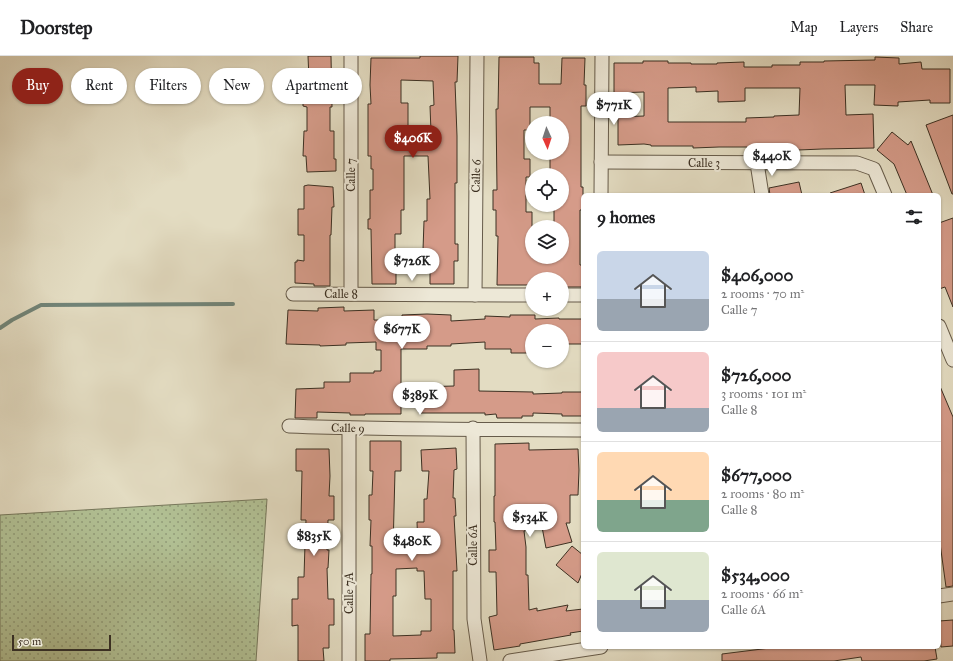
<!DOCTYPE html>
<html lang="en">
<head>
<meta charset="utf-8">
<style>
	body { margin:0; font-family:"IM FELL Great Primer",serif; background:#f6f6f6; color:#202124; height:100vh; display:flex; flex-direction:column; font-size:15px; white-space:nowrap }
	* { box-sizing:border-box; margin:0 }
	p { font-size:13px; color:#757577 }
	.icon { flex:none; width:22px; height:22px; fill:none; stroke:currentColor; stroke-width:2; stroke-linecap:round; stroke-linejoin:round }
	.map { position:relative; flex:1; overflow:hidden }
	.side { position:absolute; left:581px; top:137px; width:360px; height:456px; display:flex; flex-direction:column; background:#fff; border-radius:6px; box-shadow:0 1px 3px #0004 }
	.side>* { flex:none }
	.hud { position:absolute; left:12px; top:12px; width:380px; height:36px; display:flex; gap:8px }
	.needle { width:26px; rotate:177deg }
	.buttons { position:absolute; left:525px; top:60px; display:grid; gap:8px }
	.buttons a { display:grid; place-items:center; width:44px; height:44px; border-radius:50%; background:#fff; box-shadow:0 1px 3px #0004; font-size:20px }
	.scale { position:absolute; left:12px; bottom:10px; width:99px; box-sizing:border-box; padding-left:4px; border:2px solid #3c3022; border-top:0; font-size:11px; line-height:14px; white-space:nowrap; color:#3c3022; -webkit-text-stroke:3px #ede8d7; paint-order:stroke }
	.price { position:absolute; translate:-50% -34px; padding:0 9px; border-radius:14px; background:#fff; color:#222; font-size:13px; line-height:26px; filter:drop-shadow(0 1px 2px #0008) }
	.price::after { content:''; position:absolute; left:50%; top:24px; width:12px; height:9px; margin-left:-6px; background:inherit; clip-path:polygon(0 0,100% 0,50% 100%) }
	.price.active { background:#8f2418; color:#fff }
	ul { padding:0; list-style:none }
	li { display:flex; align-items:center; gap:12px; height:100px; padding:0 16px }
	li+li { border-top:1px solid #e0e0e0 }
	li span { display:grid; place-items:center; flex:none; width:112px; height:80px; border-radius:6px; color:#555 }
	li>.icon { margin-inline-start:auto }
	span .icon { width:48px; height:48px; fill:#fffc; stroke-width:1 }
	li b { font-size:17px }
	h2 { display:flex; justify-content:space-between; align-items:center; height:48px; padding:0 16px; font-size:17px }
	.pill { padding:0 14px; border-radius:18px; background:#fff; box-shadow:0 1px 3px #0004; font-size:14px; line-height:36px }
	.pill.active { background:#8f2418; color:#fff }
	header { display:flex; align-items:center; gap:24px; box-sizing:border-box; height:56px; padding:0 20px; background:#fff; border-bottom:1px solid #e0e0e0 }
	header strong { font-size:19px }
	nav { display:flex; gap:22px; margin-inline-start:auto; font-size:14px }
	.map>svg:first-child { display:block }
</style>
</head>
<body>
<header>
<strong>Doorstep</strong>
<nav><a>Map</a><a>Layers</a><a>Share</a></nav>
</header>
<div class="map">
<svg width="953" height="605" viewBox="0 0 953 605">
	<defs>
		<pattern id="grass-dots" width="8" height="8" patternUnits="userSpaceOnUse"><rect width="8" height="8" fill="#b2c195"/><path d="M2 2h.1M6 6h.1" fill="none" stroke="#929d79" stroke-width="1.8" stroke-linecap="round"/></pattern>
	</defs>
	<rect width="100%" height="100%" fill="#e3dcc2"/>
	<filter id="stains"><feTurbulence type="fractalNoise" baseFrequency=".005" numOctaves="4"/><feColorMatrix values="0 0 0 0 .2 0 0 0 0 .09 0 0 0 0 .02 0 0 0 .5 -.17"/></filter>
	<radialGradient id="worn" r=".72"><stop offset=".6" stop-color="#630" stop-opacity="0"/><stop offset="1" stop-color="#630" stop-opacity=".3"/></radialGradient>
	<path fill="url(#grass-dots)" stroke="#77785c" d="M267,443l-11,162h-256v-146z"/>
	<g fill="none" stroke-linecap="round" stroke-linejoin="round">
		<path stroke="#718478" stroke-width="4" d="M0,272l12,-8 29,-15 192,-1"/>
	</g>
	<g fill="#d59b89" stroke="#3c3022" fill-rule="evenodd">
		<path d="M308,0h23l1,51h-2v24h4v28h2v12l-29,1 -1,-16h-3l1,-25h3v-24l-4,-1v-26h6z"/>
		<path d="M420,0h38l-1,26h-2l2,54v47h-2v61h3v17h-4v23h-24v-23h-15v-11h8l1,-29h3v-22h3l-2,-43h-24v54h-3v24h-6v27h1v23h-24l-1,-55h-3v-10h2v-29h3v-21h-2v-13h-3v-52h3l-1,-19 1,-27h49zM401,24l32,1 1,24 -4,1 1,26h-23v-29h-7z"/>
		<path d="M499,1h35v6h5v21h22l1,-26h23l-1,27h2v21h-5v81h2v23h-3v55h3v22h-21v-8h-30v6h-35l1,-49h-2v-26h-3v-20h4l-1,-81h2zM530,51h20v16h12v30h-12v22h12v30h-8v20h2v2h6v30h-30v-45h-6v-35h4v-18h-6v-29h6z"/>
		<path d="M875,1l24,1v6l22,-2 1,7h28v34h-20v-3l-32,2v4l-24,-1 1,-20h-30l1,30 27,-1 1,34 -52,1 -47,2v-4l-28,1v-1h-28l-26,1v-2h-42v-1l-7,-1 -26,1v-28l26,-1v-24l-30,1v-30h29v-2h25v2h23v1h26v-1l27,-1v5h28v-2h28v-3h24v-1l51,-1zM696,31v5l22,-1v11l27,-1v-13h55l-1,27 -25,1v1l-28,1v4h-78v-34z"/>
		<path d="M953,59v79h-1l-26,-69z"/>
		<path d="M892,76l16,13 3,-4 22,54h-26l-13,-31 -17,-14z"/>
		<path d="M799,126l3,13h-32l-1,-7z"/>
		<path d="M861,127l4,12h-34l-1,-2z"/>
		<path d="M308,129l25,2 1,20h-2l-1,28h-1v51h-16v-2l-19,-1v-21h2v-2l7,1v-26h-6v-26h6v-23z"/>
		<path d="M953,162v89l-8,-20 -6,2v-66z"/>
		<path d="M344,251v4l30,-1v10h28v-5l25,-1 24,1v6l34,-2v-3l25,1v-2h25v4l24,-1v1h24v25h-21v-13h-30v22h-21v-4h-26v-7l-34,2v2h-24v3h-26v65h-36v1h-15v-2l-33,-1v6h-22l1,-29 28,-1v-6h26v-9h24v-2h7v-21h-5v-8l-30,1v2l-26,1v-1l-34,-1 2,-34 30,1v-3z"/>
		<path d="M479,313v22l54,1v2l29,-1v-1h21v24h-21v-2l-29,-1v3h-11v2h-25l-1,-4 -11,1v-2h-66l-2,-26 37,-1v-16z"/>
		<path d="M939,328l14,33v169l-7,1 -7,-51z"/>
		<path d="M370,385h31v30h-6l-2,79h25l-1,-28h7v-23h3l2,-28h-7l-1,-21 35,-2 1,21 -3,1 -1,28h2l1,18h-2l2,36 1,19h-4v59h1l1,23h-18v5l-47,1v2h-25v-27h5l1,-60h1v-28h-2l1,-26h-2v-25h3l1,-24h-3zM417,512v3h7l1,28h6v32h-10v4l-28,1v-40h3v-27z"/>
		<path d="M529,387v7l49,-1 1,21 -1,25h-8v28h-4l6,19 -26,6 -4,-21 -18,4 2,16v28h2l1,35 8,-2v3l31,-6 -2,6 17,-2v22l-13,2 1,2 -51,9v2l-26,4 -5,-33 8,-2 -1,-43h-7v-22h7l-1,-28h-1v-26h1v-52z"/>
		<path d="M296,393h33l1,27 -1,20h5v24h-6l-1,30h2l-1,18h-1l1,31h6v26h-5v23h-6l1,13h-26v-36l-6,1v-27h6v-22h6l1,-33 1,-24h-5l1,-49h-6z"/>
		<path d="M572,490l11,9v16l-5,12 -22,-18z"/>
		<path d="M953,564v26l-12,1 -2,-26z"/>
		<path d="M778,591h157l2,12 -13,2h-62l-1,-4 -27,4h-112v-7z"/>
	</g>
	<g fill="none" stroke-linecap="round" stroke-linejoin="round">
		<g stroke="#665b4a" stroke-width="15">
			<g id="street">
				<path d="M601,106l256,1 17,6 11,26"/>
				<path d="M757,107l5,32"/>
				<path d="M601,139l1,-139"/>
				<path d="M293,238l239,1"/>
				<path d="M351,238v-238"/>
				<path d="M475,239l2,-239"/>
				<path d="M562,239h21"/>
				<path d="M939,270l14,34"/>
				<path d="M289,370c98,4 196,3 294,4"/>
				<path d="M473,372l1,191 6,42"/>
				<path d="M939,540l14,-2"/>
				<path d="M349,605v-233"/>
				<path d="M510,605l91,-14"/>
			</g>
		</g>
		<use href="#street" stroke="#ede8d7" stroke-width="13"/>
	</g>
	<g text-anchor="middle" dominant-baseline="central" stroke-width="4" stroke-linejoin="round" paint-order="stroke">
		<g font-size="12" fill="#3c3022" stroke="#ede8d7">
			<text x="704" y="107">Calle 3</text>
			<text transform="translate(351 119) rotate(-90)">Calle 7</text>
			<text transform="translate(476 120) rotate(-89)">Calle 6</text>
			<text x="341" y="238">Calle 8</text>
			<text transform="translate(348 372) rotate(1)">Calle 9</text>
			<text transform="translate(473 489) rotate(-90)">Calle 6A</text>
			<text transform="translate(349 537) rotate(-90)">Calle 7A</text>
		</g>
	</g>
	<rect width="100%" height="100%" filter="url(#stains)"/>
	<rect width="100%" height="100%" fill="url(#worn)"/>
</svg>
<div class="buttons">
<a><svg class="needle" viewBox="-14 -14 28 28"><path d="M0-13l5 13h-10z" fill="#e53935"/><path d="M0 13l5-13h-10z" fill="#757577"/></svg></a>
<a><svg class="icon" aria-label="locate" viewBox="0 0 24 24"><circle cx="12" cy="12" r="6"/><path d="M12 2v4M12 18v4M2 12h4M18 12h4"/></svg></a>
<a><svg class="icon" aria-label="layers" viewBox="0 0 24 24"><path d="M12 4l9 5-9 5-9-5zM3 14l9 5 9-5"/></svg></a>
<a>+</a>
<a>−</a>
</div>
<div class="scale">50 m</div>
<b class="price" style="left:614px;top:70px">$771K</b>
<b class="price active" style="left:413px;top:103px">$406K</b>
<b class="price" style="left:772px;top:121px">$440K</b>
<b class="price" style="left:412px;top:226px">$726K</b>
<b class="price" style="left:402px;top:294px">$677K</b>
<b class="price" style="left:420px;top:360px">$389K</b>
<b class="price" style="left:530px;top:482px">$534K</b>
<b class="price" style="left:314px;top:501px">$835K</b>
<b class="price" style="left:412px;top:506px">$480K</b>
<div class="hud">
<a class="pill active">Buy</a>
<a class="pill">Rent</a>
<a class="pill">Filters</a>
<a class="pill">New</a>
<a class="pill">Apartment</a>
</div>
<section class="side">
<h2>9 homes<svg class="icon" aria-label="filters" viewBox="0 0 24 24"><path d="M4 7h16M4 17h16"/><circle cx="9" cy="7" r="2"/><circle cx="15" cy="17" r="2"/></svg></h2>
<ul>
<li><span style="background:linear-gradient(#c9d6e8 60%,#9aa5b1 0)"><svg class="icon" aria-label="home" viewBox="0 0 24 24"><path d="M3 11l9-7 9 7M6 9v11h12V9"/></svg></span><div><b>$406,000</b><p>2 rooms · 70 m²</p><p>Calle 7</p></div></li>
<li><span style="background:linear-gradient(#f6c9c9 70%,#9aa5b1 0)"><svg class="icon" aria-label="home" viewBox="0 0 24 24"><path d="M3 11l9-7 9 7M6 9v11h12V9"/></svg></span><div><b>$726,000</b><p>3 rooms · 101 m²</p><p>Calle 8</p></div></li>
<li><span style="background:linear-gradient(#ffd9b3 60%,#7fa58c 0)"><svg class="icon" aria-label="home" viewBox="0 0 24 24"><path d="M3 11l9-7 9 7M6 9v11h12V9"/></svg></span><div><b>$677,000</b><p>2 rooms · 80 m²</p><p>Calle 8</p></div></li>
<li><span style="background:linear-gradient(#dfe7d0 60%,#9aa5b1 0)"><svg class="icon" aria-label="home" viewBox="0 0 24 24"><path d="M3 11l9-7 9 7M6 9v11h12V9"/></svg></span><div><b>$534,000</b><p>2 rooms · 66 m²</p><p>Calle 6A</p></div></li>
</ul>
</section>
</div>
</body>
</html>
